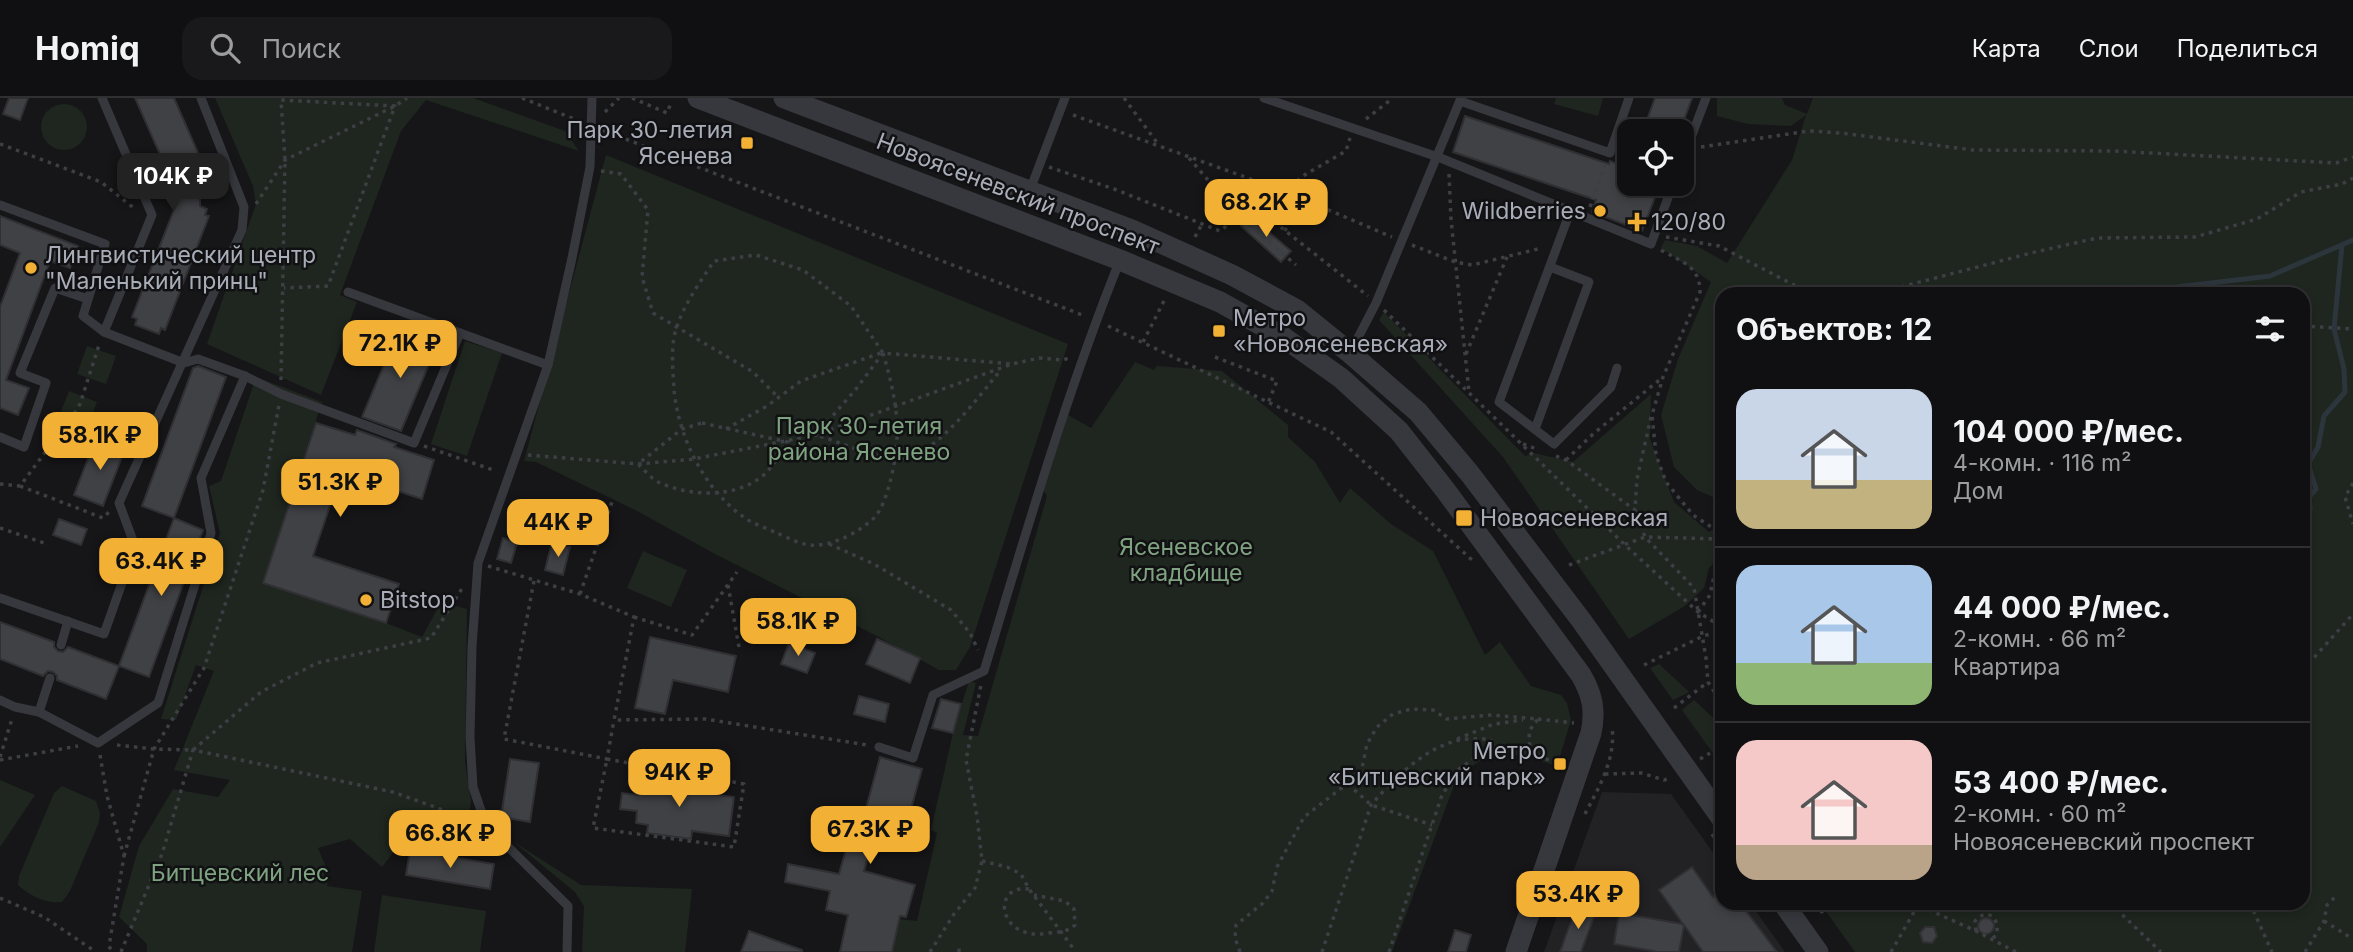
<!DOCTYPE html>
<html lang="ru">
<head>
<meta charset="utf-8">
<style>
	body { margin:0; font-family:Inter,sans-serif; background:#19191b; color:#f1f3f6; height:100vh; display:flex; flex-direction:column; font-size:26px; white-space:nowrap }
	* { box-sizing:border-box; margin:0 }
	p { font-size:23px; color:#9c9d9f }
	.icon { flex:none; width:38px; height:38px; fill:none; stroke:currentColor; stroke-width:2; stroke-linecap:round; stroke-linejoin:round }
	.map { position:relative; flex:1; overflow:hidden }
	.drawer { position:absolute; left:1715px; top:189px; width:595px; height:623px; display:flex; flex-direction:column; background:#101012; border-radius:21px; box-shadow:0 4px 10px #0003,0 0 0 2px #303032 }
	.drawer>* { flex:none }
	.buttons { position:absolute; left:1617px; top:21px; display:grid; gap:14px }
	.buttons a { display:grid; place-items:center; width:77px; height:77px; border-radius:14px; background:#101012; box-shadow:0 4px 10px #0003,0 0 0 2px #303032; font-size:35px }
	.price { position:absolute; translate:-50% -60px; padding:0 16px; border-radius:14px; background:#f2b134; color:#111; font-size:23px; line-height:46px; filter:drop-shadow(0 2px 4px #0008) }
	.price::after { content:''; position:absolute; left:50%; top:42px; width:21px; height:16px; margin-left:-10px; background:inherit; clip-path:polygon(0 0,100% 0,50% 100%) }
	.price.on { background:#222; color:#fff }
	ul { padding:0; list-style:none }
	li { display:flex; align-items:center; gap:21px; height:175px; padding:0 21px }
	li+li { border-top:2px solid #303032 }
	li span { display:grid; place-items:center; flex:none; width:196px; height:140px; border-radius:21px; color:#555 }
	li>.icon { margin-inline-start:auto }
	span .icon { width:84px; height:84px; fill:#fffc; stroke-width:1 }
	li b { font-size:30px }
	h2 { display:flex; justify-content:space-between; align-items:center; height:84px; padding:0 21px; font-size:30px }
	header { display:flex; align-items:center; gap:42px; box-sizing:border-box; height:98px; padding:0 35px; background:#101012; border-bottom:2px solid #303032 }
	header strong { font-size:33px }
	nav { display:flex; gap:38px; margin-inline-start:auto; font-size:24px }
	.search { width:490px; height:63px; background:#19191b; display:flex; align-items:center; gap:18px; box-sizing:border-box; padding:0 24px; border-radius:21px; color:#9c9d9f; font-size:26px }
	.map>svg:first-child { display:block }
</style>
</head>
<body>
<header>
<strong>Homiq</strong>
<div class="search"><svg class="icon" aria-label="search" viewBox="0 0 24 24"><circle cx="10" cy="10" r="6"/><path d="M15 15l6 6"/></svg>Поиск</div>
<nav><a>Карта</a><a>Слои</a><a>Поделиться</a></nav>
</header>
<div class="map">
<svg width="2353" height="854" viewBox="0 0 2353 854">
	<rect width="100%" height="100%" fill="#161618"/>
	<path fill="#222225" d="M1602,694l69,2 51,71v38h28l35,49h-241z"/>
	<g fill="#1e261f">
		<path d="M215,0h258l92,33 14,20 -153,-51 -25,31 -61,164 17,7 -36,93 -114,-51 49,-140 -3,-18z"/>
		<path d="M1556,0h47l-5,18 -44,-12z"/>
		<path d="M1717,0h65l3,7 22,9 6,-16h540v854h-498l-35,-49h483v-609h-581v207l-25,-11 -23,-23 -13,-52 17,-56 33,-77 -50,-34 4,-8 32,6 30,17 65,-103 14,-45 -15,11 -43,-2 -31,-8z"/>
		<circle cx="64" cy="29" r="23"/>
		<path d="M606,57l462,189 -98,303 -14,23h-17l-64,-35 -158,-80 -80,-44 -101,-49 -12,-1z"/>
		<path d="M1384,214l141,144 9,-3 39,9 78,-68 -1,45 24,63 35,30 13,-7v30l-13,13 -5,20 -19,18 -56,33 -126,-182 -124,-137z"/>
		<path d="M465,243l37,12 -35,103 -36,-12z"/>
		<path d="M87,248l29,10 -10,28 -29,-10z"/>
		<path d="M1135,264l19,8 3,-4 65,5 66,54v12l27,25 25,41 10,-15 41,36 42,27 52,104 15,-13 31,44 30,9 6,8 4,17 -14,46c-44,-14 -69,-22 -102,17l-63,169h-500l7,-33 18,2 20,-88 -6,-3 22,-97 16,-52 7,2 -13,52 15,1 69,-240 -4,-6 25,-75 23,13z"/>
		<path d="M256,279l66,25 -59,181 123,40 36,14 19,-35 26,7 -2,153 6,38 -3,27 -61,8 -25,32 -32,-28 -32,9 11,26 -2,12 35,5 -10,61h-205v-8l-28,-27 20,-71 34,-57 45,8 12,-17 -56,-10 40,-99 -18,-6 -20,55 -15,-1 59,-186 -11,-47 12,-5z"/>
		<path d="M69,293l28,11 -11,28 -28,-11z"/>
		<path d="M643,453l44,19 -16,37 -44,-19z"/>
		<path d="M1659,566l30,28 -16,8 -23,-32z"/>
		<path d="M1694,602l28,26v40l-40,-56z"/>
		<path d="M0,682l35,15 -35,52z"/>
		<path d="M62,688l34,15 4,12 -1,9 -29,69 -8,11c-15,2 -33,-6 -44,-17l1,-9 35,-83z"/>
		<path d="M514,744l67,43 111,4 -7,63h-103l2,-46 -9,-14z"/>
		<path d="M382,797l104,16 -6,41h-106z"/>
	</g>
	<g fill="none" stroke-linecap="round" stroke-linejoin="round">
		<g stroke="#2c353c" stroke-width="5">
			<path d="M2023,196l9,-6 145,-1 93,-11 83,-36"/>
			<path d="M2303,417l7,-6 -1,-12 7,-8 -8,-25 10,-17 6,-31 21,-24 -1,-23 -10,-40 8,-84"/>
		</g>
	</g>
	<g fill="#404145" stroke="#303034" stroke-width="2">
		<path d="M9,0h19l-8,22 -17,-6z"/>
		<path d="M135,0h39l35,80 -4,2 2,5 -7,3v18l7,3 -2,6 4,1 -44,114 -4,-2 -2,6 -24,-9 2,-6 -5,-2 47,-120z"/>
		<path d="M1655,0h37l-12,33h-37z"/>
		<path d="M1465,18l144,48 1,-3 19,7v16h31l-18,47 -50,-19 4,-12 -143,-48z"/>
		<path d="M0,118l78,30 -8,22 -20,-7 -44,119 23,8 -11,27 -18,-7v-101l20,-54 -20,-8z"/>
		<path d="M1250,118l41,35 -10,11 -40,-36z"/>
		<path d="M399,231l38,16 -36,86 -39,-14z"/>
		<path d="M198,268l28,11 -52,141 -32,-12 51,-138z"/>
		<path d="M316,325l39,12 2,-5 39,14 -2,3 40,13 -12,39 -81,-26 -28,83 86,28 -13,39 -123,-40z"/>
		<path d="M96,340l29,11 -22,57 -29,-11z"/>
		<path d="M174,420l29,12 -54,147 -30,-11z"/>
		<path d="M59,421l28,10 -6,16 -28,-10z"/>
		<path d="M503,440l14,5 -6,20 -14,-4z"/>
		<path d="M552,444l18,5 -7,28 -18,-5z"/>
		<path d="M0,524l54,20v5l4,4 5,1 5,-5 51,19 -13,33 -49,-19v-4l-4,-4 -5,-1 -5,5 -43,-17z"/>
		<path d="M650,539l86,19 -8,36 -55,-12 -8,34 -30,-6z"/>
		<path d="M877,541l43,19 -10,25 -44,-19z"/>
		<path d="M789,545l26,10 -8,20 -26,-9z"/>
		<path d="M859,598l30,8 -4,18 -31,-8z"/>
		<path d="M941,601l20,5 -8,29 -21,-5z"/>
		<path d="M880,659l42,12 -19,69 -28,-8 -11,41 51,14 -9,32 -6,-1 -8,36h-52l8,-37 -22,-5 4,-19 -45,-9 3,-18 51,10 11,-39 8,3z"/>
		<path d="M510,661l29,4 -9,59 -29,-5z"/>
		<path d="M651,680l46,6 -1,8 38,5 -5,39 -37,-5 -1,8 -44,-6 1,-8 -12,-2 1,-12 -17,-2 2,-16 16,2 1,-10 12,1z"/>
		<path d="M410,752l84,14 -4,25 -84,-14z"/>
		<path d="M1692,769l21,30 9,-7v13h18l37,49h-74l-19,-27 -5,27h-21l-44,-8 5,-31 64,11 -24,-34z"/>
		<path d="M1576,809l19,7 -14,38h-21z"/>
		<circle cx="1986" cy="828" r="8"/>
		<path d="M1925,829h9l3,9 -5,7 -9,-1 -3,-9z"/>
		<path d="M1455,832l16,5 -5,17h-18z"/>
		<path d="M749,833l53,19v2h-61z"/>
	</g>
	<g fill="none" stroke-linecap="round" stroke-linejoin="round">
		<g stroke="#3d3f44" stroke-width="3.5" stroke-dasharray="3.5 5" stroke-linecap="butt">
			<path d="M522,0l57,23"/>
			<path d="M632,0l35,15 4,-10"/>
			<path d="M1124,0l34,46"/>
			<path d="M605,14l14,-14"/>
			<path d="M1073,17l211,76 108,46"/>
			<path d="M1366,21l27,-21"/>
			<path d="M602,32l483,186"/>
			<path d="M0,46l101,38 34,27"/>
			<path d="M1701,49l108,-16 32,2 132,17 141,1 222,12 17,-6"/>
			<path d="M1189,60l50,58 45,-25 22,-17 40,-23 4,-13"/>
			<path d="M1049,69l65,22 106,42 19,-15 57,49"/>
			<path d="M601,73l20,3 27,36 -6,67 11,36 100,59 26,26"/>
			<path d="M1449,76l2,45 18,173"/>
			<path d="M256,106l29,-44 110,-54 12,-8"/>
			<path d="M1254,108l114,90"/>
			<path d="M1590,109l15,-42"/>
			<path d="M1285,133l13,-33"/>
			<path d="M1195,139l7,-13"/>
			<path d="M1666,139l53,9 75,39 36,8 67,-5 134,-35 66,-15 98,-1 62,-18 44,-27 41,-8 11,-6"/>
			<path d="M1412,147l43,17 17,3 70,-17"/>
			<path d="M1661,152c21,12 39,16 39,42l-37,85 -11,38 4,40 10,27 27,33 29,19"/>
			<path d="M1384,212l240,234 74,68 24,15"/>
			<path d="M1108,228l223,106 141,128"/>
			<path d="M2303,228l50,3"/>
			<path d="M1143,244l23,-45"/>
			<path d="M883,255c8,27 15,55 14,84 0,19 -9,67 -23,81 -15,14 -36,25 -56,27 -12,2 -30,-7 -41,-12 -9,-4 -20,-8 -29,-13 -43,-28 -69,-81 -74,-130 -1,-20 -4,-45 3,-64 8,-23 23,-44 37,-65l42,-6 47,15 48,36 32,47 129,11"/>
			<path d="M883,255l-27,36 -40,46c21,6 57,22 78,24 37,4 84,-62 106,-88"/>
			<path d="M1466,256l41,-97"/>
			<path d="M1215,259l62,24 -9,22"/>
			<path d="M281,282l4,-220 -4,-60 114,6 -67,180 -44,2"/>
			<path d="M1651,319l-14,62 -2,31 10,27 49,51 12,70 2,24 14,22"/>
			<path d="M702,325l86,19c-7,10 -14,23 -22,31 -28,26 -75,24 -108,9 -7,-4 -14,-12 -20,-18l44,-35z"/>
			<path d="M726,331l41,-23 34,-25 80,-28"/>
			<path d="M1523,346l16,6"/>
			<path d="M424,348l72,25"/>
			<path d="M528,357l110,9 56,-5 122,-24 196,-71 27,-6 24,2 8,-3"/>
			<path d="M1556,358l10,4 69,50"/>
			<path d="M1566,362l27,-26 70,-57"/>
			<path d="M2353,385l-8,14 8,27"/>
			<path d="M0,386l20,2 53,-71 7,-11 20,-62"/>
			<path d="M20,388l83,32 7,-7"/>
			<path d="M0,430l47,16"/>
			<path d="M829,446l45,20 77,46 19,23 8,17"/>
			<path d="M1569,467l76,-28 77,2"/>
			<path d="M488,468l92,28 54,23 -20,103 91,-1 162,26"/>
			<path d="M534,483l-30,158 103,20 7,-39"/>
			<path d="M728,487l11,62"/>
			<path d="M580,496l33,-95"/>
			<path d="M1698,514l12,-17 4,-19 8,-8"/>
			<path d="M634,519l58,18 45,-63"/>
			<path d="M1644,567l59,-29 19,-5"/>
			<path d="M2303,572l50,-56"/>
			<path d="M1674,610l34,-26"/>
			<path d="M1538,621l36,4"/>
			<path d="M1457,641l37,-15 29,-4"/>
			<path d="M117,647l37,4 39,1 68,-58 56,-29 114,-25 32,-51"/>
			<path d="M100,657l7,41 17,60 -15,90 3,6"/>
			<path d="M0,659l12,-38"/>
			<path d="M607,661l137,25 -10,63 -141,-19z"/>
			<path d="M1700,661l10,-6"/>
			<path d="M0,662l78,-14"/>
			<path d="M1605,676l36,-1 23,7 6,-2"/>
			<path d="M1348,686l23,21 61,20"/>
			<path d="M1585,716c14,-27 31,-55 27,-87"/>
			<path d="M1712,736l10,16"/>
			<path d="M124,758l30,-107 50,-81 59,-178 16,-85"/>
			<path d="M982,763l25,6 14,7 8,15 44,59 -1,4"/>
			<path d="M1029,791c-39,-5 -31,54 20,44 10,-1 19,-1 26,-8l-1,-16 -9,-8 -31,-6"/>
			<path d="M0,800l44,19 52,35"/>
			<path d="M2110,805l51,49"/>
			<path d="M2250,805l22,49"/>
			<path d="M1820,814l38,-8 60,1 58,26 40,21"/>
			<path d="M2324,823l29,18"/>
			<path d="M1976,833l-1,-10c13,-15 26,-2 21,15l-6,3"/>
			<path d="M121,854l41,-98 31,-104 200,42 78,28"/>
			<path d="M930,854l24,-38 21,-26 7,-27 -5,-45 -11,-56 15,-75"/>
			<path d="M959,854v-6"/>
			<path d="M1240,854l-5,-14 1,-13 27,-22 9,-12 5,-24 27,-50 57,-44 6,-29 10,-17 16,-13 18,-5 22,1 14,9 45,-4 46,4 -9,12 1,22"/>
			<path d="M1322,854l49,-147c21,-24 49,-53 81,-63 11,-4 26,-3 38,-3l9,12"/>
			<path d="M1389,854l53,-157 17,-26 15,-10 15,-7 10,-1 31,2 30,11"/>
			<path d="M1891,854l27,-47"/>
			<path d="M2305,854l19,-31 3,-16 8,-8"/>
		</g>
		<g stroke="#37383d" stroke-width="9">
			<path d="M102,0l50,117 -48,117 80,31 14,-4 47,17 36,18 133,49 46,-110 88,32"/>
			<path d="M1264,0l174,59 213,87 22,-60"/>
			<path d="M1460,3l150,52 19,-55"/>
			<path d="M1682,63l24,-63"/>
			<path d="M1030,92l35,-92"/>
			<path d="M0,107l105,39 -22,72 21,16"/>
			<path d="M1570,114l-71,190 55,42 57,-57 6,-19"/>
			<path d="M348,194l112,41"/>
			<path d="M1350,255l26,-50 85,-205"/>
			<path d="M1535,331l54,-147 -39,-15"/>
			<path d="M0,339l24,10 22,-64 -26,-10 35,-85 33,11"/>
			<path d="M0,500l104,36 31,-88 -16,-43 123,-273 2,-23 -43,-109"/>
			<path d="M61,547l7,-24"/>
			<path d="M0,602l15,7 24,5 59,31 60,-40 53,-170 -10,-55 44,-102"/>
			<path d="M39,614l11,-34"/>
			<path d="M879,649l34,11 20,-63 51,-24c42,-138 82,-277 136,-411"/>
			<path d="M567,854l1,-46 -82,-81 -13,-38 -3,-50 2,-90 6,-84 70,-198 24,-107 18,-91 2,-69"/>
		</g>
		<g stroke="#37383d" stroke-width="21">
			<path d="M698,0l422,162 100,42 63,35 58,41 58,53 47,60 135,184c11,19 15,35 10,58l-75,219"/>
			<path d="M784,0l348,132 100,45 65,35 53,43 68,59 52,62 111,146 141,199"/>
			<path d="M1783,805l35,49"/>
		</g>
	</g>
	<g fill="#f2b134" stroke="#111113" stroke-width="2.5">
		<rect x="740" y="38" width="14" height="14" rx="3.5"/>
		<circle cx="1600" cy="113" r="7"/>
		<path d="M1633.5 113.5h7v7h7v7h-7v7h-7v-7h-7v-7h7z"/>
		<circle cx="31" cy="170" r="7"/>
		<rect x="1212" y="226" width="14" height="14" rx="3.5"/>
		<rect x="1455" y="411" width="18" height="18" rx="3.5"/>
		<circle cx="366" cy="502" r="7"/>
		<rect x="1553" y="659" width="14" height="14" rx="3.5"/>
	</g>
	<g text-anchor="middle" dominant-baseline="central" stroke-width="5" stroke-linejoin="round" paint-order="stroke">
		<g font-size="23" fill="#a8adb8" stroke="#111113" text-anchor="start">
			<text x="733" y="32" text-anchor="end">Парк 30-летия<tspan x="733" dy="26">Ясенева</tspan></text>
			<text x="1586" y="113" text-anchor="end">Wildberries</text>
			<text x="1651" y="124">120/80</text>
			<text x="45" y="157">Лингвистический центр<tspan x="45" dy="26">"Маленький принц"</tspan></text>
			<text x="1233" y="220">Метро<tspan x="1233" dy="26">«Новоясеневская»</tspan></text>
			<text x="1480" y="420">Новоясеневская</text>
			<text x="380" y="502">Bitstop</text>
			<text x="1546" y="653" text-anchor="end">Метро<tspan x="1546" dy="26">«Битцевский парк»</tspan></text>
		</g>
		<g font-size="23" fill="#a8adb8" stroke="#111113">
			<text transform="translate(1018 96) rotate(21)">Новоясеневский проспект</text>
		</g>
		<g font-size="23" fill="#7fa381" stroke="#111113">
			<text x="859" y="328">Парк 30-летия<tspan x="859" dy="26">района Ясенево</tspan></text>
			<text x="1186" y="449">Ясеневское<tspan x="1186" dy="26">кладбище</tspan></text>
			<text x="240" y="775">Битцевский лес</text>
		</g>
	</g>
</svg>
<div class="buttons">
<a><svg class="icon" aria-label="locate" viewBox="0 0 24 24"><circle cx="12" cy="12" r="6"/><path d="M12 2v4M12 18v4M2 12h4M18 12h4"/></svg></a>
</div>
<b class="price on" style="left:173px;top:115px">104K ₽</b>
<b class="price" style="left:1266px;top:141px">68.2K ₽</b>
<b class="price" style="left:400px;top:282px">72.1K ₽</b>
<b class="price" style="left:100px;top:374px">58.1K ₽</b>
<b class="price" style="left:340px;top:421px">51.3K ₽</b>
<b class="price" style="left:558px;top:461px">44K ₽</b>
<b class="price" style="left:161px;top:500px">63.4K ₽</b>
<b class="price" style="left:798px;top:560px">58.1K ₽</b>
<b class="price" style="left:679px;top:711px">94K ₽</b>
<b class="price" style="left:870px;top:768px">67.3K ₽</b>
<b class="price" style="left:450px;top:772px">66.8K ₽</b>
<b class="price" style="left:1578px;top:833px">53.4K ₽</b>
<section class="drawer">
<h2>Объектов: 12<svg class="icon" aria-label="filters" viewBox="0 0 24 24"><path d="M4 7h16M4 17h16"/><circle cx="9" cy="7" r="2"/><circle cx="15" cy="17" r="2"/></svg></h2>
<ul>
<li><span style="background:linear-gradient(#c9d6e8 65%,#c2b280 0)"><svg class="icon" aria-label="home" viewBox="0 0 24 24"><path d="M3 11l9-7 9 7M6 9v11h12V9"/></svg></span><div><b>104 000 ₽/мес.</b><p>4-комн. · 116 m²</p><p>Дом</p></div></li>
<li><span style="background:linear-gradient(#a9c7e8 70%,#8fb573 0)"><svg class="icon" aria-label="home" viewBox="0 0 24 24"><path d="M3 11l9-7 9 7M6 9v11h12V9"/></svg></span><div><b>44 000 ₽/мес.</b><p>2-комн. · 66 m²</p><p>Квартира</p></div></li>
<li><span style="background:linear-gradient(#f6c9c9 75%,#b9a48a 0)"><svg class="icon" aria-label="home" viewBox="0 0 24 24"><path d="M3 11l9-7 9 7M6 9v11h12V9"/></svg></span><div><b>53 400 ₽/мес.</b><p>2-комн. · 60 m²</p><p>Новоясеневский проспект</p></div></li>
</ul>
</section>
</div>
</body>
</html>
